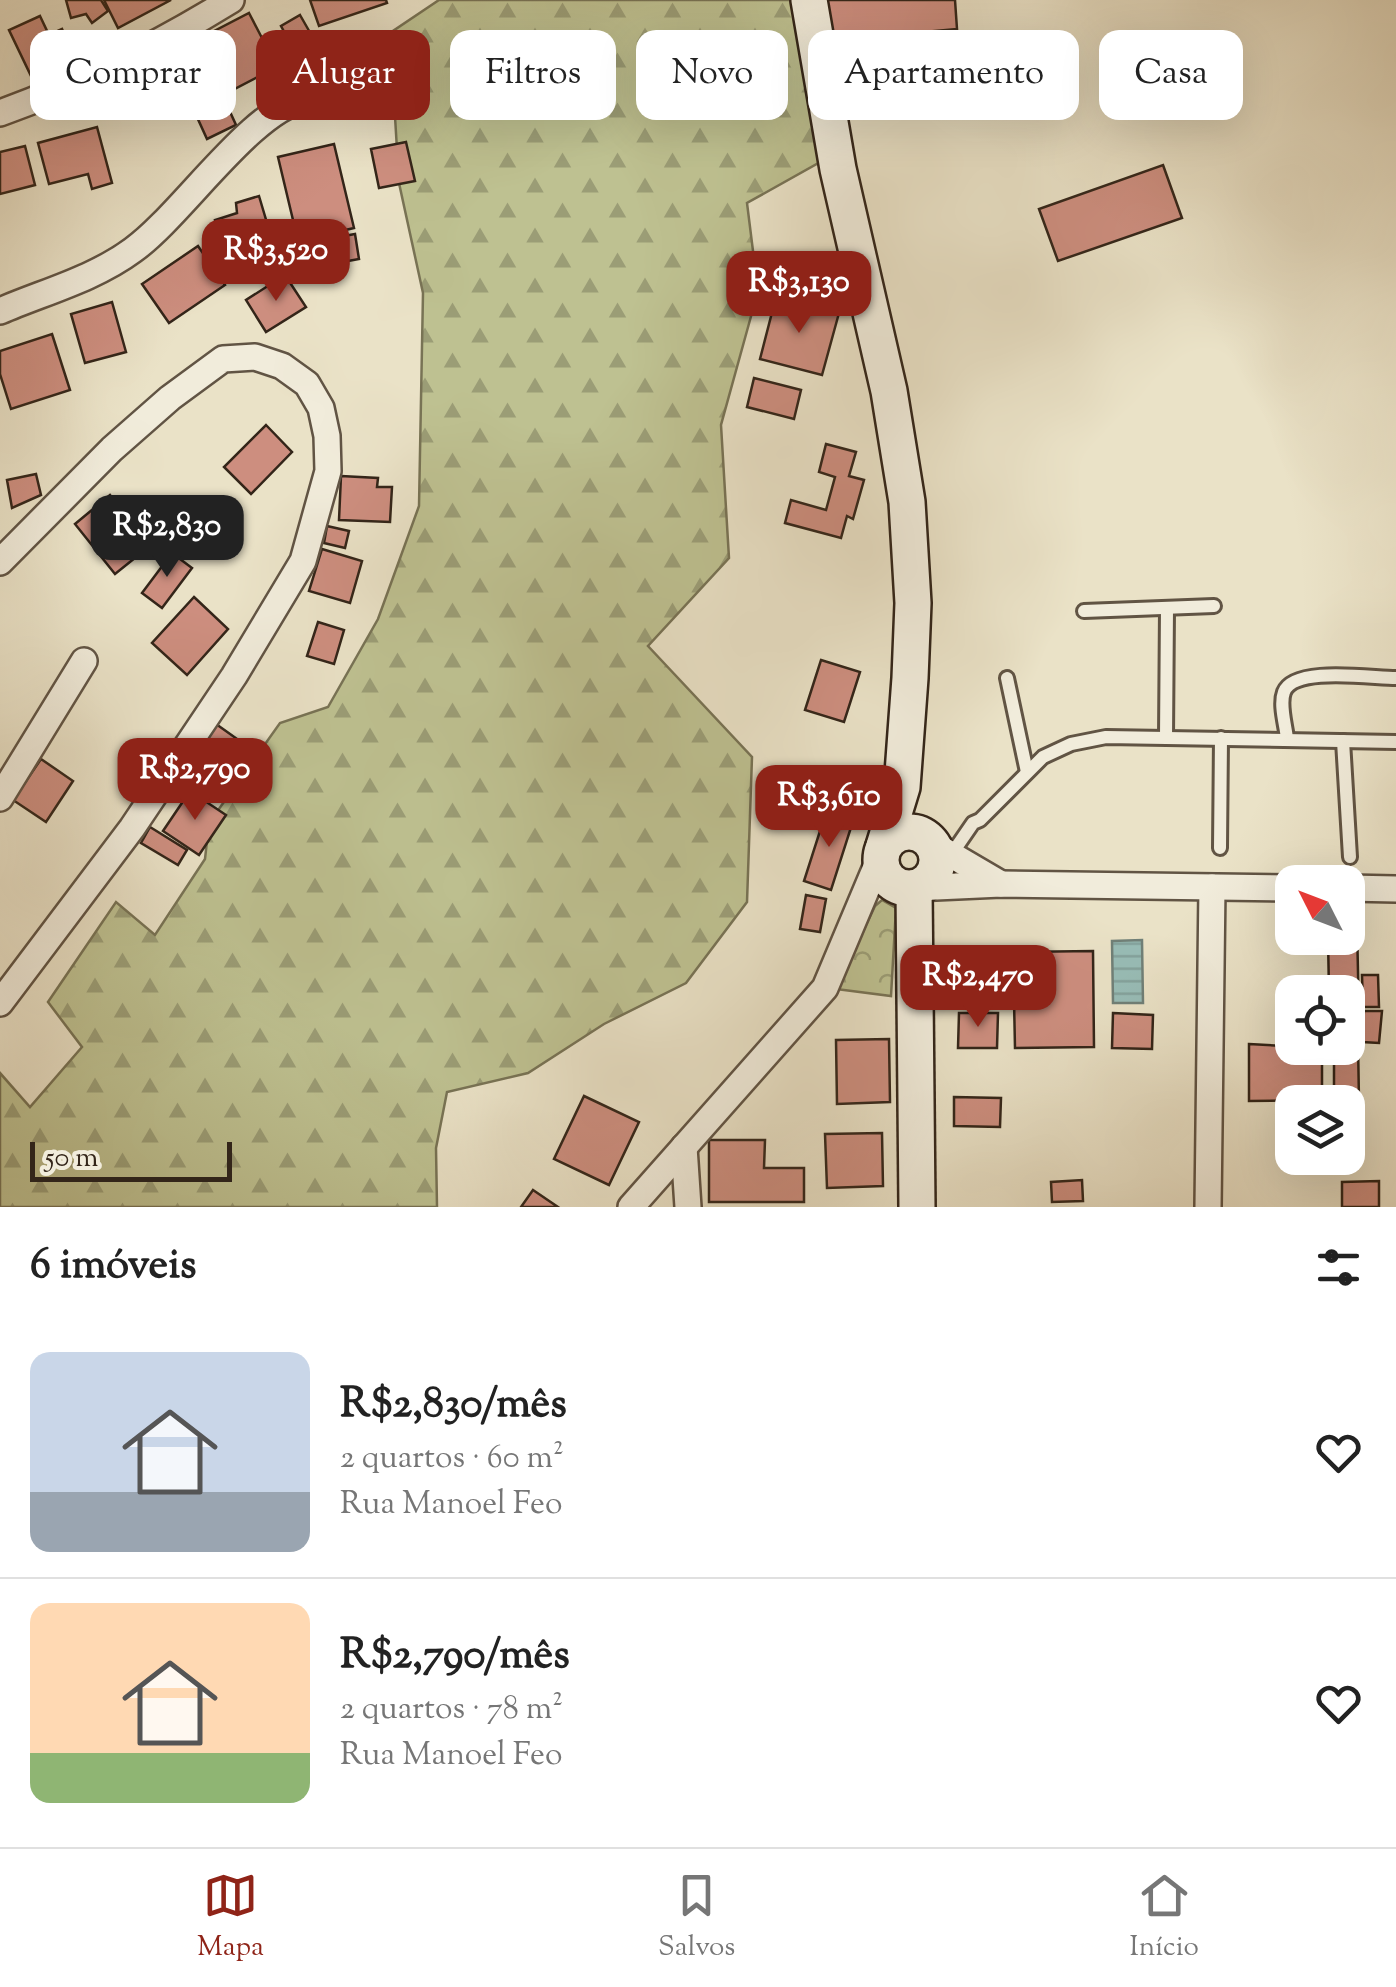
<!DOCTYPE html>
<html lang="pt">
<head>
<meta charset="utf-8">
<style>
	body { margin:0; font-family:"Sorts Mill Goudy",serif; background:#f2f2f2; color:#222; height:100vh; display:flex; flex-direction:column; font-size:38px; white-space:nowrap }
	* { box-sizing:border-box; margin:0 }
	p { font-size:32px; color:#767676 }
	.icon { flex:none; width:55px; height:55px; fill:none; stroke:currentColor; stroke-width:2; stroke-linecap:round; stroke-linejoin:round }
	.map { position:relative; height:1207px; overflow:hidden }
	.sheet { display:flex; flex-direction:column; background:#fff; flex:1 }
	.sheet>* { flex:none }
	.top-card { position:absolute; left:30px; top:30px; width:1338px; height:90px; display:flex; gap:20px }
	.needle { width:65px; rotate:312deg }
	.controls { position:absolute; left:1275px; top:865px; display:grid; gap:20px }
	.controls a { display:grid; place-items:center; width:90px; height:90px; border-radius:20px; background:#fff; box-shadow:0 10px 40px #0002; font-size:50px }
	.scale { position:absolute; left:30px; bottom:25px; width:202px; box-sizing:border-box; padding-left:10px; border:5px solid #332519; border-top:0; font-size:28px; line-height:35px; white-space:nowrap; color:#332519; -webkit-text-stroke:8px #f1ecdb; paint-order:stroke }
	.price { position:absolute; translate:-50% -85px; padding:0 22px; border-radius:20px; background:#8f2418; color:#fff; font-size:32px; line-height:65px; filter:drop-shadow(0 2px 5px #0008) }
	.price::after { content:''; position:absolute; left:50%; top:60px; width:30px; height:22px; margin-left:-15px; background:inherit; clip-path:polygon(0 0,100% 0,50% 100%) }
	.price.on { background:#222; color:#fff }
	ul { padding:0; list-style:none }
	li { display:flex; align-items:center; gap:30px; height:250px; padding:0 30px }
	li+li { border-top:2px solid #e0e0e0 }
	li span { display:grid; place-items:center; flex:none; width:280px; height:200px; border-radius:20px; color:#555 }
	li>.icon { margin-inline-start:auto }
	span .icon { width:120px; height:120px; fill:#fffc; stroke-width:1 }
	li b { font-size:42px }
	h2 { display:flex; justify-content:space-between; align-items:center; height:120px; padding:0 30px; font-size:42px }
	.pill { padding:0 35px; border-radius:20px; background:#fff; box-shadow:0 10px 40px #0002; font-size:35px; line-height:90px }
	.pill.on { background:#8f2418; color:#fff }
	.tab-bar { display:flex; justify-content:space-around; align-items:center; height:140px; border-top:2px solid #e0e0e0; background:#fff; font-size:28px; color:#767676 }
	.tab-bar a { display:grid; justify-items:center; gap:5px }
	.tab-bar .on { color:#8f2418 }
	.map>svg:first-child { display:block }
</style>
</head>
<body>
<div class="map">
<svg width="1396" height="1207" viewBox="0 0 1396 1207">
	<defs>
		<pattern id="forest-firs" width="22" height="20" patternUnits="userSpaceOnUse" patternTransform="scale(2.5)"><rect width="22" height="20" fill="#bec191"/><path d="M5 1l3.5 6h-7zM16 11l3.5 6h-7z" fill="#9b9d76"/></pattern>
		<pattern id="park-crowns" width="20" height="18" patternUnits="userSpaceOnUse" patternTransform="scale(2.5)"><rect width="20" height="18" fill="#bec191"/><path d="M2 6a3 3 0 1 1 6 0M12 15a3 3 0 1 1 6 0" fill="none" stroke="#9b9d76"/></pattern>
		<pattern id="water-rules" width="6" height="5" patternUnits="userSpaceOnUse" patternTransform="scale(2.5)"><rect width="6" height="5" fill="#98bdb7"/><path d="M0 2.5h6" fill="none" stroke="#83a29d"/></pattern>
	</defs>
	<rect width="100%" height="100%" fill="#eae2c7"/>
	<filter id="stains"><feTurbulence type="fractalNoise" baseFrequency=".002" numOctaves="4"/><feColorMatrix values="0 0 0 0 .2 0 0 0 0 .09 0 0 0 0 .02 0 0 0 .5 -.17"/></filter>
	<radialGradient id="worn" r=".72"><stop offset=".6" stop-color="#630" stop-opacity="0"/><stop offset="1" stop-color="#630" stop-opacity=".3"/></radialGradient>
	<path fill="url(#forest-firs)" stroke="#787355" stroke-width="2.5" d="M439,0h362l28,157 -82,46 11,88 -37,134 8,133 -81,88 104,111 -5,145 -61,81 -82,41 -76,49 -81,19 -11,56 1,59h-437v-134l30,34 52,-60 -34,-45 68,-100 39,33 50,-76 4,-36 71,-100 48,-16 50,-88 41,-113 4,-213 -24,-110 -9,-150z"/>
	<path fill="url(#park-crowns)" stroke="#787355" stroke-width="2.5" d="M882,900l14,8 -5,88 -55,-7 39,-83z"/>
	<path fill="url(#water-rules)" stroke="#708078" stroke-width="2.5" d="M1142,940l1,63h-30l-1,-62z"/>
	<g fill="#cd8e7f" stroke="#332519" stroke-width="2.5">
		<path d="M66,0h35l7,11 -16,12 -6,-9 -15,4z"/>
		<path d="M104,0h67l-53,28z"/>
		<path d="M310,0h76l1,3 -68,23z"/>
		<path d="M817,0h138l2,29 -43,4 2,20 -69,6 -2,-18 -23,2z"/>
		<path d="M249,13l28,54 -54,28 -28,-54z"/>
		<path d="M300,15l12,21 -19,12 -12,-22z"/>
		<path d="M40,16l9,19 13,-6 13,30 -43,19 -23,-48z"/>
		<path d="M376,42l15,26 -38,23 -15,-25z"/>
		<path d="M226,103l10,22 -29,14 -10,-22z"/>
		<path d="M97,127l15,56 -20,6 -4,-15 -39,10 -11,-41z"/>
		<path d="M406,142l9,39 -36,7 -8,-39z"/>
		<path d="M334,144l20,84 -56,13 -20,-84z"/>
		<path d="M25,146l10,39 -35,9v-42z"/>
		<path d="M1163,165l19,53 -124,43 -19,-52z"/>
		<path d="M259,196l19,64 -48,15 -15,-55 22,-7 -1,-10z"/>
		<path d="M355,234l4,25 -49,9 -4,-25z"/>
		<path d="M198,246l27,39 -56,38 -27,-39z"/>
		<path d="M285,275l21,32 -40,25 -20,-32z"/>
		<path d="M776,297l63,16 -17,62 -62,-16z"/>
		<path d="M112,302l14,50 -41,11 -14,-49z"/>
		<path d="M52,334l18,56 -59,19 -11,-35v-23z"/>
		<path d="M754,378l47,12 -7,29 -47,-12z"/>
		<path d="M266,425l26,27 -41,42 -27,-27z"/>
		<path d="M826,444l30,8 -7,24 15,4 -11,39 -6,-3 -6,22 -56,-15 6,-23 35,10 9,-33 -16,-5z"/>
		<path d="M36,474l5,21 -29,13 -5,-28z"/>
		<path d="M341,476l37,2 -1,9h15l-2,35 -51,-2z"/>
		<path d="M110,495l41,50 -36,29 -40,-50z"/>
		<path d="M327,526l22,5 -4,17 -21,-5z"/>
		<path d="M322,549l40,12 -12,42 -41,-12z"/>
		<path d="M172,553l20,15 -30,40 -20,-15z"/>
		<path d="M194,597l34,32 -41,46 -35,-32z"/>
		<path d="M318,622l26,8 -10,34 -27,-8z"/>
		<path d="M821,660l39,12 -16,50 -39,-12z"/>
		<path d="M216,724l31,22 -36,53 -32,-22z"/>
		<path d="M41,759l32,22 -27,41 -33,-22z"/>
		<path d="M190,791l36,24 -27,40 -36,-24z"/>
		<path d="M827,809l27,9 -23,72 -27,-9z"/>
		<path d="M150,827l37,23 -9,15 -37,-22z"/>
		<path d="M806,895l20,4 -6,33 -20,-3z"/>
		<path d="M1348,926h9l2,92h-11v-26h-19l-1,-54h20z"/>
		<path d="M1093,951l1,96 -79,1 -2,-96z"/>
		<path d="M1362,975h16l1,32h-16z"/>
		<path d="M1364,1011h18l-3,32 -17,-1z"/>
		<path d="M959,1013h39l-1,35h-39z"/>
		<path d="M1113,1013l40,2 -1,34 -40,-1z"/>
		<path d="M889,1039l1,63 -53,2 -1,-64z"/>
		<path d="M1348,1042h10l1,59h-25v-53h14z"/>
		<path d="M1249,1044l73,4v52l-73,1z"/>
		<path d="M584,1096l55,26 -30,63 -55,-26z"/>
		<path d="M954,1097l47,1 -1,29 -46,-1z"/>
		<path d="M882,1133l1,53 -56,2 -2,-54z"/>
		<path d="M709,1140h56l-1,28h40v34h-95z"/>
		<path d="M1082,1180l1,21 -31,1 -1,-20z"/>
		<path d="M1379,1181v26h-37v-25z"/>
		<path d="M533,1190l25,17h-37z"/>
	</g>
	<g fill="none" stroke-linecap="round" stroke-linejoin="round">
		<g stroke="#615444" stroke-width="18">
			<g id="lane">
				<path d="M1084,611l130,-5"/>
				<path d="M1007,678l20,94"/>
				<path d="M1166,737l1,-128"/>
				<path d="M1287,739c-1,-13 -8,-34 -3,-47 10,-26 87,-14 112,-14"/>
				<path d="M1343,741l7,116"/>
				<path d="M1220,848l1,-110"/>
				<path d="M951,855l22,-32 7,-3 63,-63 28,-13 35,-7 290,5"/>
			</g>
		</g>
		<g stroke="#615444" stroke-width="30">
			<g id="street">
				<path d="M0,113c80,-29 158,-68 231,-113"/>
				<path d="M0,311c44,-19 94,-32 133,-61 49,-35 118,-141 173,-151 16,-3 31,1 46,3"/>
				<path d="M0,562l112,-113 58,-51 53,-39 32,-2 27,9 25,18 14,24 6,28 1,35 -25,90 -69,115 -102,152 -132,175"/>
				<path d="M0,798l84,-137"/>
				<path d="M931,843l70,41"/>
				<path d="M914,888l87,-4 291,4"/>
				<path d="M1348,888l48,1"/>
				<path d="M684,1147l4,60"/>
				<path d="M631,1207l194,-219 56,-133"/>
				<path d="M1208,1207l4,-320"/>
			</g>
		</g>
		<g stroke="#332519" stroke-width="40">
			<g id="secondary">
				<path d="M809,0l29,169 51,222 18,111 6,101 -3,75 -8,109 -18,59"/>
				<circle cx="909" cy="860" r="28"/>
				<path d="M914,888l3,319"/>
			</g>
		</g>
		<use href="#lane" stroke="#f1ecdb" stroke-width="12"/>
		<use href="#street" stroke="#f1ecdb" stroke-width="25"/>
		<use href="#secondary" stroke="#f1ecdb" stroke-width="35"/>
	</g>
	<rect width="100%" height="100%" filter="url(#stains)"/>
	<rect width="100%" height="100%" fill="url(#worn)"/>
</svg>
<div class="controls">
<a><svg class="needle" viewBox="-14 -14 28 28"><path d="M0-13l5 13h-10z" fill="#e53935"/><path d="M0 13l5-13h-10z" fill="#767676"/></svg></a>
<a><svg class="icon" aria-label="locate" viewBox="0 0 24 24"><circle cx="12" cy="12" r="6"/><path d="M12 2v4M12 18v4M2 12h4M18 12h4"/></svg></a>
<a><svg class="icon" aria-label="layers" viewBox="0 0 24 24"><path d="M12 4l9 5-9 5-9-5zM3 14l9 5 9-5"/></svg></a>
</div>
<div class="scale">50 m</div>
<b class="price" style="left:276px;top:304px">R$3,520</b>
<b class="price" style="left:799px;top:336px">R$3,130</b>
<b class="price on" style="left:167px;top:580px">R$2,830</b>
<b class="price" style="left:195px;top:823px">R$2,790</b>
<b class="price" style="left:829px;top:850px">R$3,610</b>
<b class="price" style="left:978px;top:1030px">R$2,470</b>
<div class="top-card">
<a class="pill">Comprar</a>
<a class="pill on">Alugar</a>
<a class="pill">Filtros</a>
<a class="pill">Novo</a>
<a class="pill">Apartamento</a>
<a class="pill">Casa</a>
</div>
</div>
<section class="sheet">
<h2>6 imóveis<svg class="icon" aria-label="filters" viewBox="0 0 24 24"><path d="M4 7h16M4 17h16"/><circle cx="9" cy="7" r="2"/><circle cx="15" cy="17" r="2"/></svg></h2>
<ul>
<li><span style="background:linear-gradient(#c9d6e8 70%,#9aa5b1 0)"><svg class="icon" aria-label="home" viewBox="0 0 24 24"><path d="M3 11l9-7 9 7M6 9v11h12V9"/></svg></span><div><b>R$2,830/mês</b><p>2 quartos · 60 m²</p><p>Rua Manoel Feo</p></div><svg class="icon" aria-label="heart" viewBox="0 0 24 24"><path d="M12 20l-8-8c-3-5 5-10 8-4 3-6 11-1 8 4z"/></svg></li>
<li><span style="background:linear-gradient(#ffd9b3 75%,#8fb573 0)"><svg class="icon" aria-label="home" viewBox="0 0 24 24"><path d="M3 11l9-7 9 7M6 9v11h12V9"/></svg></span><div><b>R$2,790/mês</b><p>2 quartos · 78 m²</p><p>Rua Manoel Feo</p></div><svg class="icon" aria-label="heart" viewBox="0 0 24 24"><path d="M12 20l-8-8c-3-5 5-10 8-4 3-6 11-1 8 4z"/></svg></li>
</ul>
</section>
<nav class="tab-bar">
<a class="on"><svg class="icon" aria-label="map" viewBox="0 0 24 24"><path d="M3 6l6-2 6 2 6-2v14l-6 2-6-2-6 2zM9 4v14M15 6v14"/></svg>Mapa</a>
<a><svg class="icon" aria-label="saved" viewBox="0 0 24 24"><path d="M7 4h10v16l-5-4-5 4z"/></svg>Salvos</a>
<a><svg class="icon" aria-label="home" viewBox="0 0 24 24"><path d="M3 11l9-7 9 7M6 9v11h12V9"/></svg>Início</a>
</nav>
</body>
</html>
